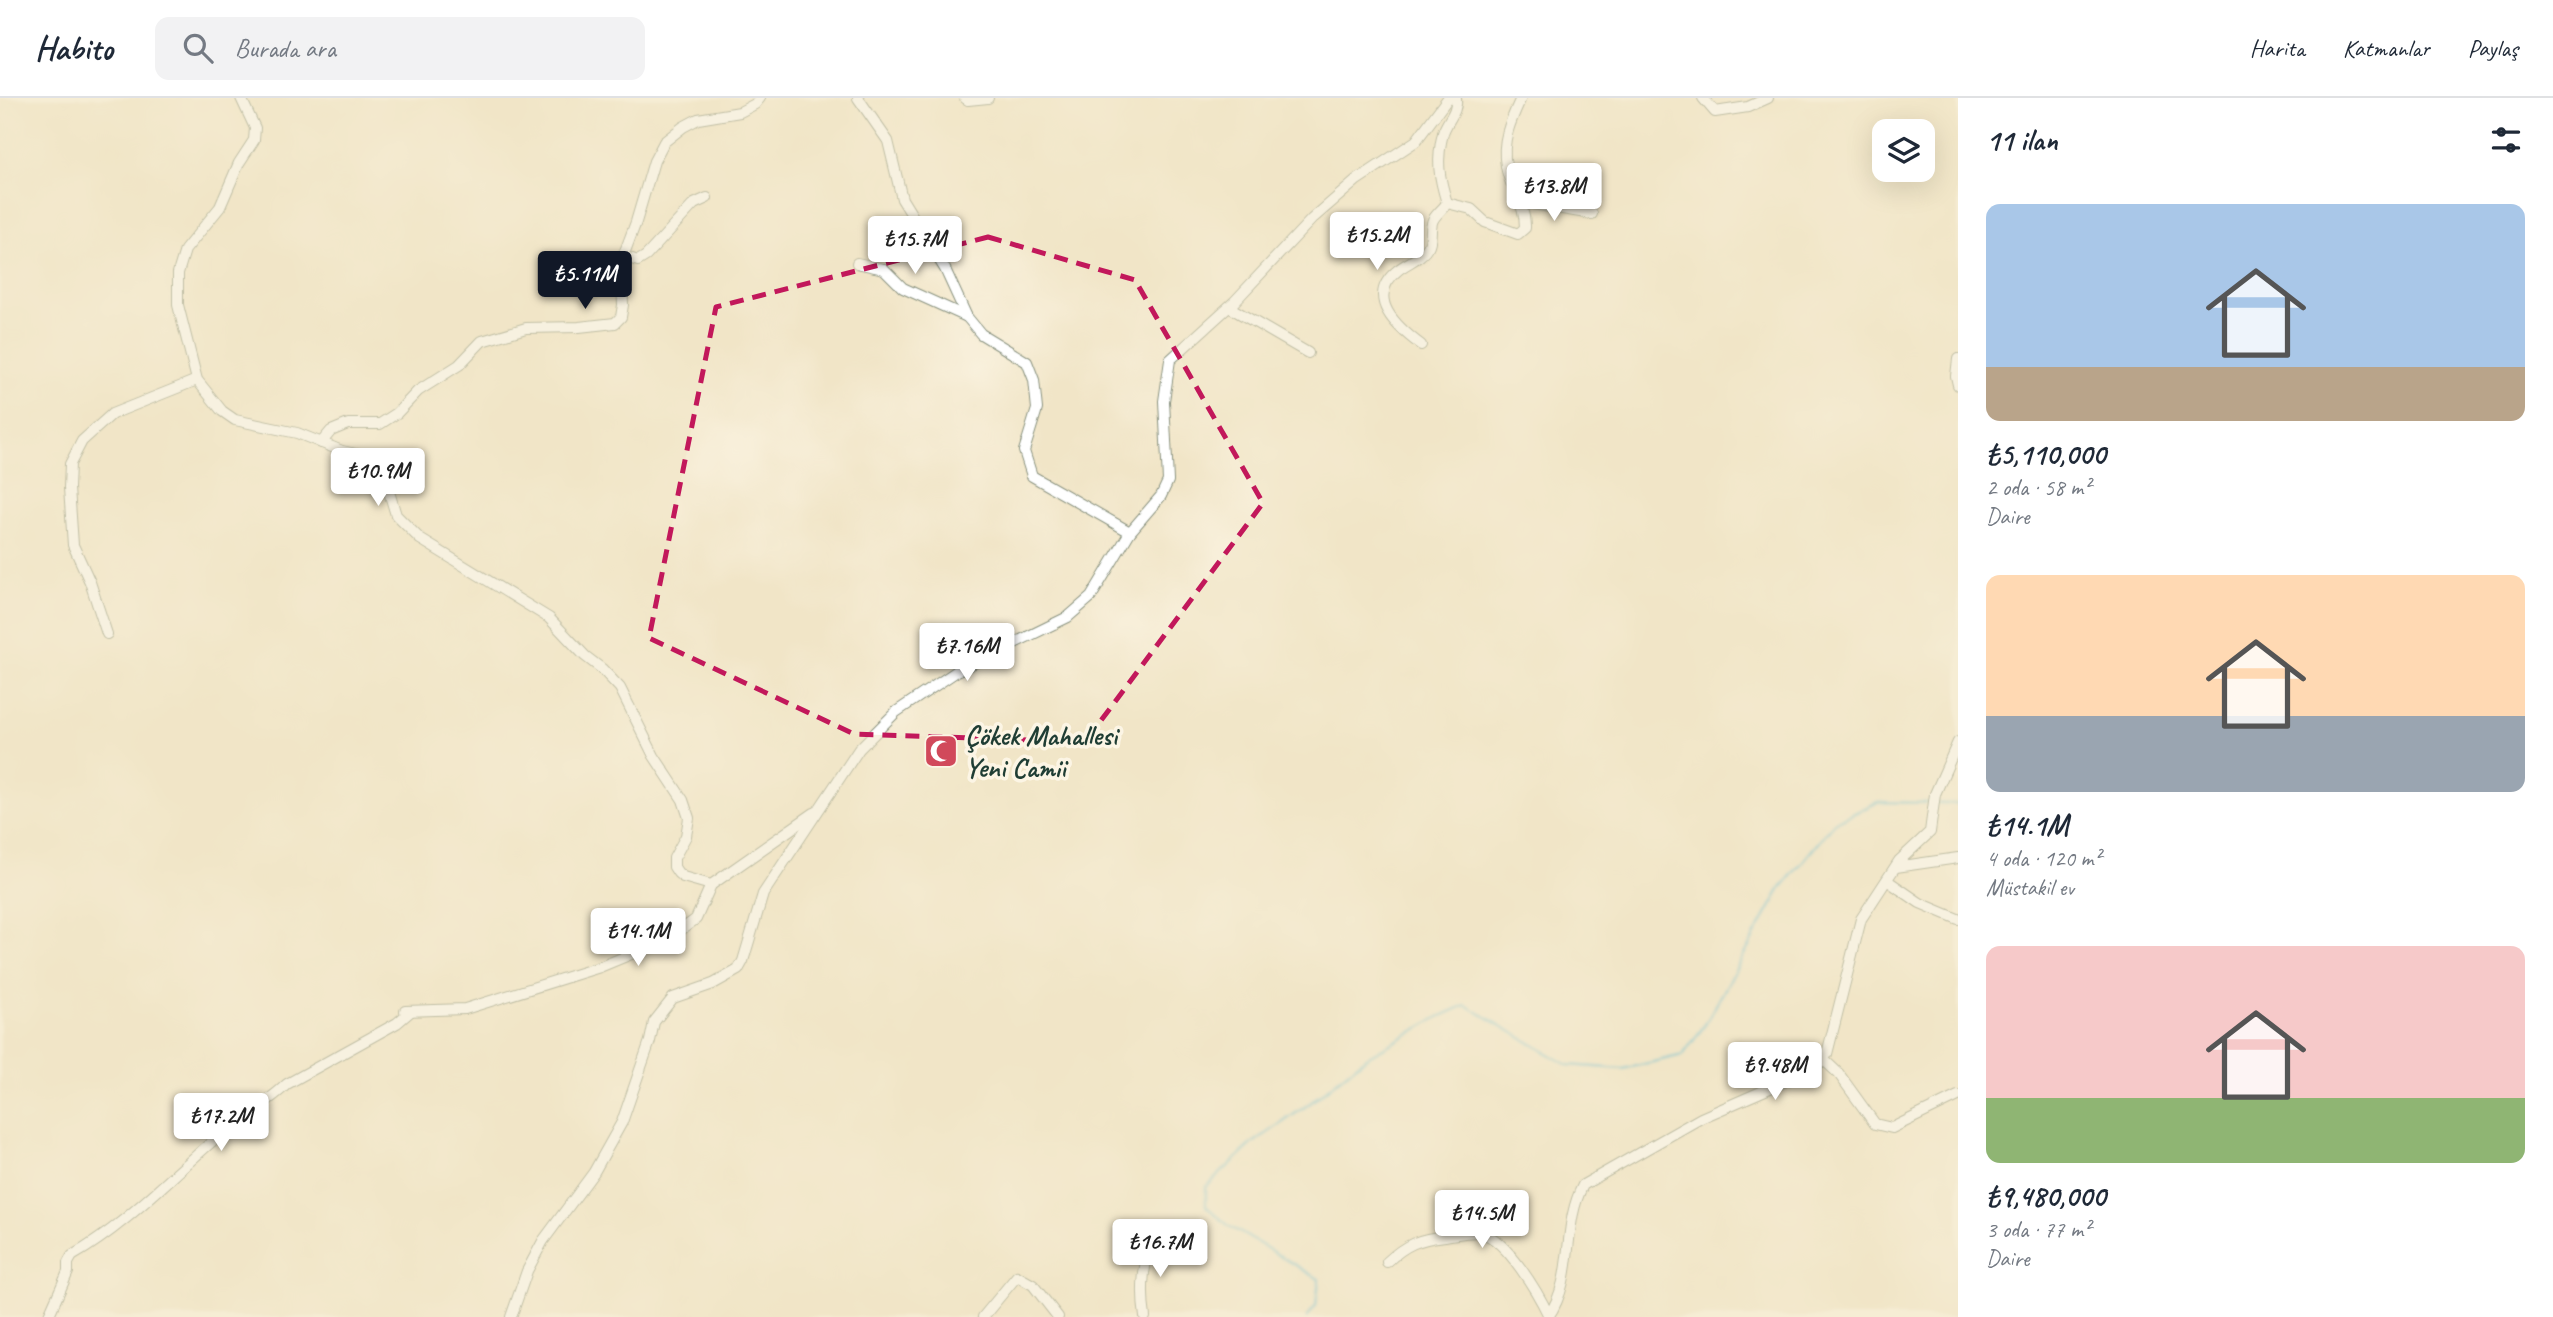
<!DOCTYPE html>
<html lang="tr">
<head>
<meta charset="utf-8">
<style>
	body { margin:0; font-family:Caveat,sans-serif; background:#f2f2f3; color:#1f2937; height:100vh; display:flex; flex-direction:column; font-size:26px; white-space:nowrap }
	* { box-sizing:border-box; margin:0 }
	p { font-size:23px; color:#747a83 }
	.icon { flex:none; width:38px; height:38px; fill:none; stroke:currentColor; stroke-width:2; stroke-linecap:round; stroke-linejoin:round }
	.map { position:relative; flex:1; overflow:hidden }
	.sheet { display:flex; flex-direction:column; background:#fff; width:595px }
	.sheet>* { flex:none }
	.tools { position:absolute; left:1872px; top:21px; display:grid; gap:14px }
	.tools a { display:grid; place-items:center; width:63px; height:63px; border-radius:14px; background:#fff; box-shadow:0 7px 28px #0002; font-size:35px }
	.price { position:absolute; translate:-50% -60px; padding:0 16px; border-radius:7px; background:#fff; color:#222; font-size:23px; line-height:46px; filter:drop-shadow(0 2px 4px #0008) }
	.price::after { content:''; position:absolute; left:50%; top:42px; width:21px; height:16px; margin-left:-10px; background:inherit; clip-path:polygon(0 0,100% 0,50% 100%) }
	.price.active { background:#111827; color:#fff }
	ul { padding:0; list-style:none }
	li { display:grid; align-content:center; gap:14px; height:371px; padding:0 28px }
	li span { display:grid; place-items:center; height:217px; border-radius:14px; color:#555 }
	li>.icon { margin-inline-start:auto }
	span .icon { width:126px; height:126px; fill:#fffc; stroke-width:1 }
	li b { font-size:30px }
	h2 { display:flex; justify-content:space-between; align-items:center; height:84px; padding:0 28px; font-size:30px }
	header { display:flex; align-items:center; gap:42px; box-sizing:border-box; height:98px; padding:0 35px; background:#fff; border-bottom:2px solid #e0e1e3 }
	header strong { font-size:33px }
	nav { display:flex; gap:38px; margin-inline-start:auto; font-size:24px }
	.search { width:490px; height:63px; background:#f2f2f3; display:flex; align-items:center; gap:18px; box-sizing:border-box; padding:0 24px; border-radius:14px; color:#747a83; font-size:26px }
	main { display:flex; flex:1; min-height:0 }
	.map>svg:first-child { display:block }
</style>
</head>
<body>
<header>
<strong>Habito</strong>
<div class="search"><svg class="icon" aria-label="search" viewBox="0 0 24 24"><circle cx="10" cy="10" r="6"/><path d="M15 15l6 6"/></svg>Burada ara</div>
<nav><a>Harita</a><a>Katmanlar</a><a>Paylaş</a></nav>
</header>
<main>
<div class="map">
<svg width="1958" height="1219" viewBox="0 0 1958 1219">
	<rect width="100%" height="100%" fill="#fcf5e5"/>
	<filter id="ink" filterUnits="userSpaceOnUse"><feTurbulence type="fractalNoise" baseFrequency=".0143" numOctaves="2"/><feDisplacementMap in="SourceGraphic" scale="14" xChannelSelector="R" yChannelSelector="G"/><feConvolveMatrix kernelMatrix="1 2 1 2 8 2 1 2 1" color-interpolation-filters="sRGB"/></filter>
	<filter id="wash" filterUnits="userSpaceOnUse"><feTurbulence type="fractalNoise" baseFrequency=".00686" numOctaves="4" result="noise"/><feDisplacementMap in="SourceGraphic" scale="28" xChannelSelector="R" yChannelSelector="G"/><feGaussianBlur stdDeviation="1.57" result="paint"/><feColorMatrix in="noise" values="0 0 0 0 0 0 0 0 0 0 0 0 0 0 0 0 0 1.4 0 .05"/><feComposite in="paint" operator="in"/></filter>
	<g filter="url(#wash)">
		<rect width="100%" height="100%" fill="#f1e5c7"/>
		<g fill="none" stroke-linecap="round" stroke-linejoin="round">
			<g stroke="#55b9d3" stroke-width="2.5">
				<path d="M1937,705l21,1"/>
				<path d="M1307,1219l9,-11 3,-27 -90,-53 -23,-20v-19l47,-44 56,-39 56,-46 74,-41 27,-12 102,60 55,4 60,-14 23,-32 75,-135 54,-66 43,-20 52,1"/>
			</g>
		</g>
	</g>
	<g filter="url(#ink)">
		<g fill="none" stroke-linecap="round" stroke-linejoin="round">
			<g stroke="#88917e" stroke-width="12">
				<g id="minor">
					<path d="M241,0l14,30 -1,12 -15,23 -19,44 -35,43 -7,23v32l19,75 25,31 13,9 62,13 45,18 28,6 13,15 13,43 24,24 129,79 36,38 17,13 18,19 34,68 29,44 6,18 -3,18 -12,22v9l4,6 5,4 28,8"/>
					<path d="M858,0l30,43 14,58 43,70 22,48 14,17 46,28 7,18 3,29 -13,42 8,25 98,56"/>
					<path d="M965,0l3,2 20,-2"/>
					<path d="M1456,0c2,14 -9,22 -13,35 -7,28 -4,44 4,70l24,6 14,13 33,12 7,-6c1,-24 -16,-40 -19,-62 -5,-25 5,-46 15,-68"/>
					<path d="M1703,0l12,14 33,-5 20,-9"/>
					<path d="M1521,104l71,12"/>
					<path d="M623,158l15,5 8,-5 48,-52 13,-6"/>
					<path d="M857,165l27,6 19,19 64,29"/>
					<path d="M1229,209l79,46"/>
					<path d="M1421,247c-23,-17 -58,-47 -23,-75 10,-8 24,-12 30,-23 5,-8 1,-19 5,-27 3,-6 11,-12 14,-17"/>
					<path d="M1958,261l-2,17 2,9"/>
					<path d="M321,345l10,-12 17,-7h32l17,-11 21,-22 41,-26 23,-24 44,-13 53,-1 36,-4 6,-6 2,-12 -2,-43 15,-40 18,-61 10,-19 19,-15 15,-8 42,-7 15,-8 5,-6"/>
					<path d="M107,536l-17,-52 -17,-37 -4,-57 1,-24 12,-23 30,-27 85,-34"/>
					<path d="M1896,769l62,-9"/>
					<path d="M1888,783l32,22 38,16"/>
					<path d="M405,913l60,-2 135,-42 70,-29 26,-19 15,-34 103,-72"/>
					<path d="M1823,961l16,15 36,50 17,4 66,-32"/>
					<path d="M1387,1164c19,-18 32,-23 58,-26 10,-1 27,-6 37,-3 25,7 56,60 67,83"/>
					<path d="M48,1219l20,-45v-9l4,-7c56,-32 101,-82 150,-123 21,-18 46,-30 65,-49l110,-61 14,-12"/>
					<path d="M511,1219l16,-46 16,-30 51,-69 28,-50 28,-81 4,-19 19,-24 40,-14 25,-14 5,-9 20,-67 96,-145 37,-37 61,-41 111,-54 23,-20 39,-65 31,-36 7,-15 -4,-80 6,-41 64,-58 78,-83 45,-39 59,-39 32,-43"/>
					<path d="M983,1219l34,-41 16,9 25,32"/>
					<path d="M1145,1219c-4,-25 -3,-59 11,-81"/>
					<path d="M1548,1219c28,-41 13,-90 35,-132l118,-67 101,-44 14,-8 11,-12 34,-135 38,-58 31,-29 5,-38 23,-52"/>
				</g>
			</g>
			<use href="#minor" stroke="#fff" stroke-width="10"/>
		</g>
	</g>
	<path d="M0 0H1958V1219H0ZM988,139l147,43 128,223 -178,239 -231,-8 -205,-96 67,-331z" fill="#f1e5c7" fill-opacity=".55" fill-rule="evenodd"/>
	<path fill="none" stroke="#c2185b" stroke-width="5" stroke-dasharray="14 9" stroke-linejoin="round" d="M988,139l147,43 128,223 -178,239 -231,-8 -205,-96 67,-331z"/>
	<defs>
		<g id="mosque-square" transform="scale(1.75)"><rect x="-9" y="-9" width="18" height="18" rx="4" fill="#d1495b" stroke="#fcf5e5"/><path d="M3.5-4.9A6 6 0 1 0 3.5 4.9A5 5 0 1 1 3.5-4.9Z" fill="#fff"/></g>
	</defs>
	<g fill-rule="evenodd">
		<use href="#mosque-square" x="941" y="653"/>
	</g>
	<g text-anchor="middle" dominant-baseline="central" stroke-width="7" stroke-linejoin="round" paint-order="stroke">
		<g font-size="28" font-weight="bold" fill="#1f3d34" stroke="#fcf5e5" text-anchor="start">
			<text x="965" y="637">Çökek Mahallesi<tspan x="965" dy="32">Yeni Camii</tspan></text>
		</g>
	</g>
</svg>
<div class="tools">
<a><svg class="icon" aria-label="layers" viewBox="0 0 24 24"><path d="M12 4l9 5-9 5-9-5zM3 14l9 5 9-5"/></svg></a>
</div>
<b class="price" style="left:1554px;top:125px">₺13.8M</b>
<b class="price" style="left:1377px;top:174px">₺15.2M</b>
<b class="price" style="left:915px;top:178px">₺15.7M</b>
<b class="price active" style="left:585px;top:213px">₺5.11M</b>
<b class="price" style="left:378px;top:410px">₺10.9M</b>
<b class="price" style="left:967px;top:585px">₺7.16M</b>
<b class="price" style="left:638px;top:870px">₺14.1M</b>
<b class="price" style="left:1775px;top:1004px">₺9.48M</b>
<b class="price" style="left:221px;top:1055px">₺17.2M</b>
<b class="price" style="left:1482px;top:1152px">₺14.5M</b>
<b class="price" style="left:1160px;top:1181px">₺16.7M</b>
</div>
<section class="sheet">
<h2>11 ilan<svg class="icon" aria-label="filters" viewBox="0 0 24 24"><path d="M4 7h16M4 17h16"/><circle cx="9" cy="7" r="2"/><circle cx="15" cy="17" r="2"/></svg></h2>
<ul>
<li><span style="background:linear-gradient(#a9c7e8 75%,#b9a48a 0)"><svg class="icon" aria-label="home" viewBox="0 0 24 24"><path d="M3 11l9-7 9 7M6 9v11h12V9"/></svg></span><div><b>₺5,110,000</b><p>2 oda · 58 m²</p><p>Daire</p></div></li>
<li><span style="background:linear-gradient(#ffd9b3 65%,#9aa5b1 0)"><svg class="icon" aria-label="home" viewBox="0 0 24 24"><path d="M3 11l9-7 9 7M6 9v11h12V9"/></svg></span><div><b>₺14.1M</b><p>4 oda · 120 m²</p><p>Müstakil ev</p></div></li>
<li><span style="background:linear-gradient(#f6c9c9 70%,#8fb573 0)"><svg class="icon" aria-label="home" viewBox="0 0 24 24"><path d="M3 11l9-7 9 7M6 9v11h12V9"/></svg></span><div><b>₺9,480,000</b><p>3 oda · 77 m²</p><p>Daire</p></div></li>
</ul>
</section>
</main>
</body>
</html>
